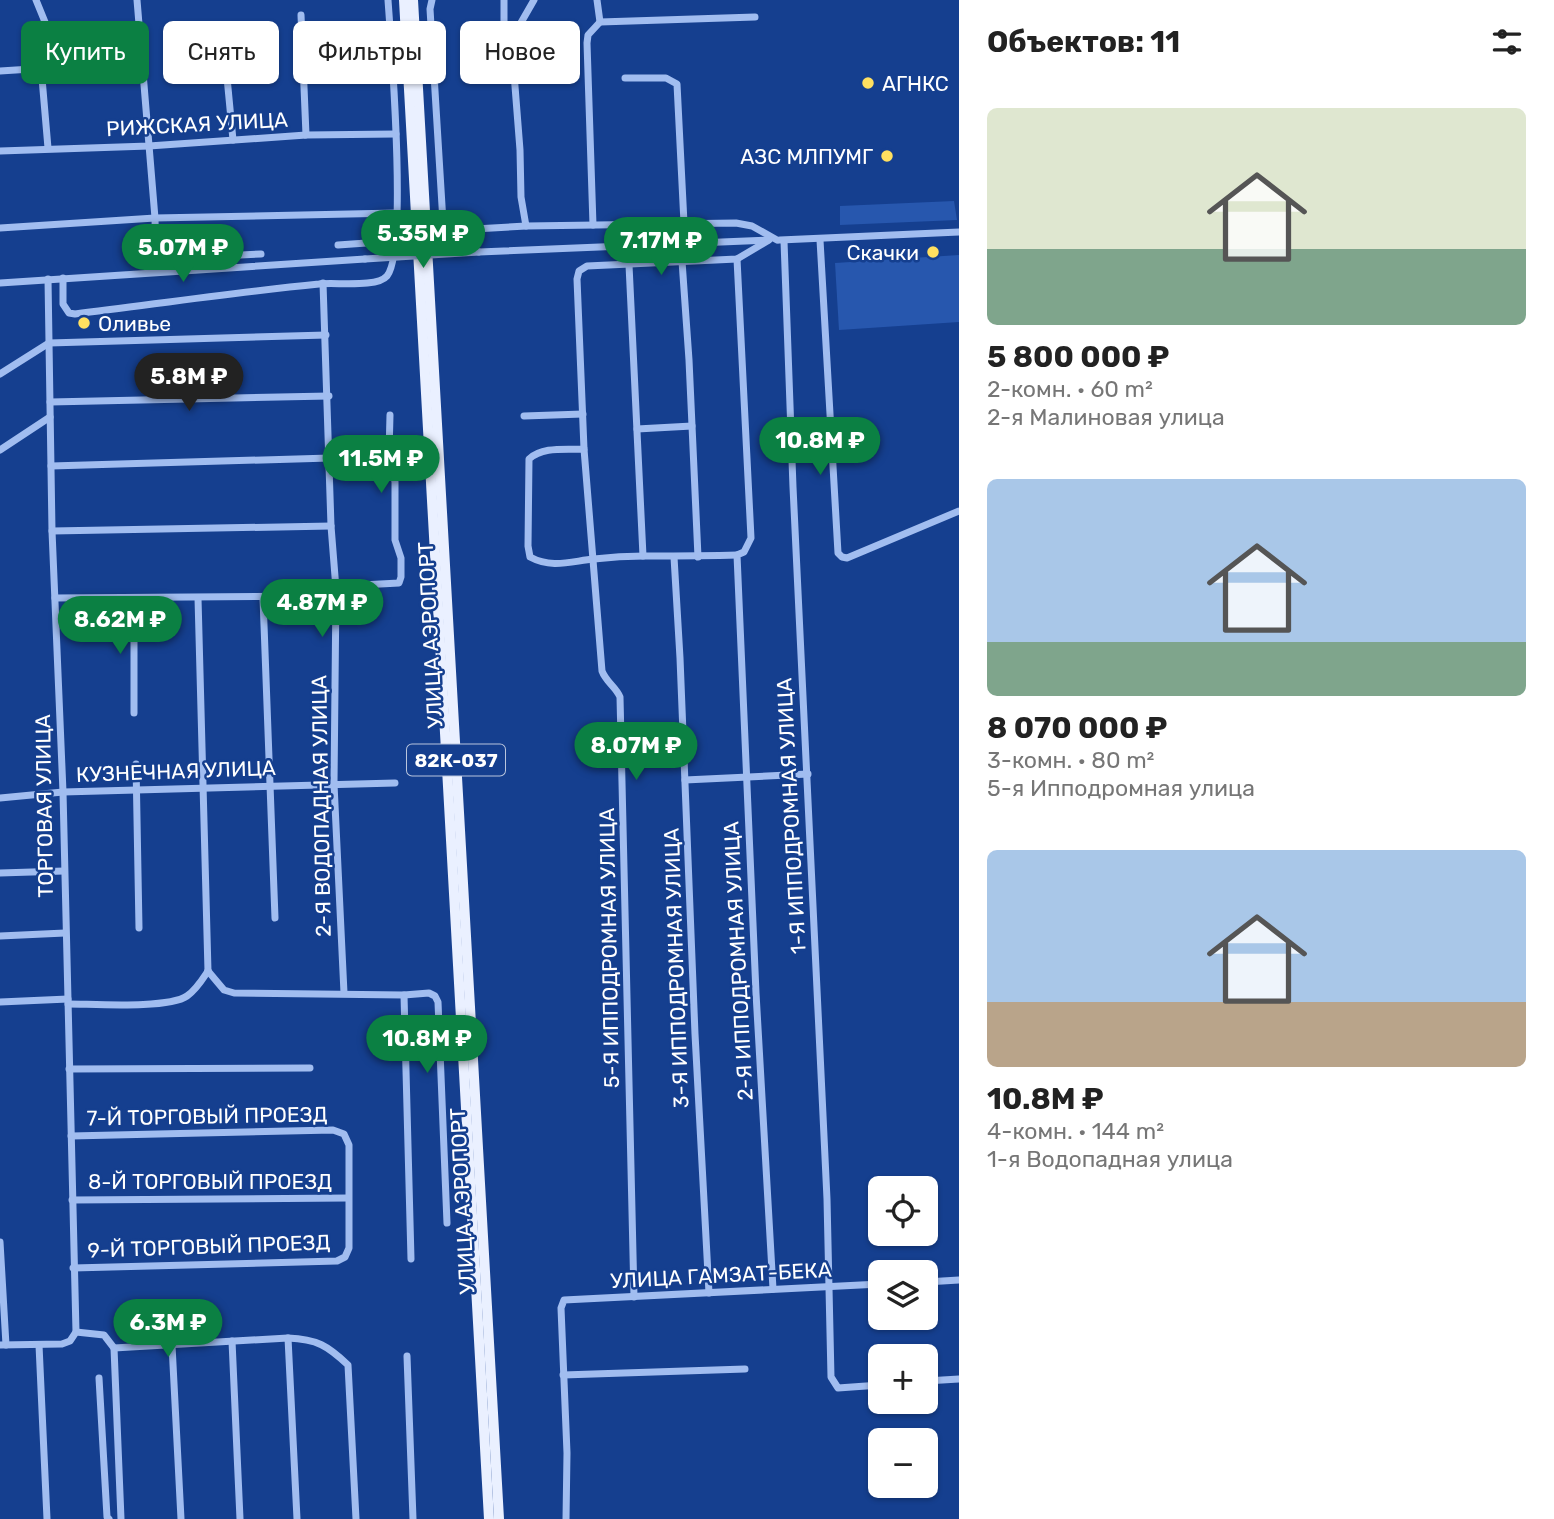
<!DOCTYPE html>
<html lang="ru">
<head>
<meta charset="utf-8">
<style>
	body { margin:0; font-family:Rubik,sans-serif; background:#f6f6f6; color:#222; height:100vh; display:flex; flex-direction:column; font-size:26px; white-space:nowrap }
	* { box-sizing:border-box; margin:0 }
	p { font-size:23px; color:#767676 }
	.icon { flex:none; width:38px; height:38px; fill:none; stroke:currentColor; stroke-width:2; stroke-linecap:round; stroke-linejoin:round }
	.map { position:relative; flex:1; overflow:hidden }
	.side { display:flex; flex-direction:column; background:#fff; width:595px }
	.side>* { flex:none }
	.top-card { position:absolute; left:21px; top:21px; width:665px; height:63px; display:flex; gap:14px }
	.controls { position:absolute; left:868px; top:1176px; display:grid; gap:14px }
	.controls a { display:grid; place-items:center; width:70px; height:70px; border-radius:10px; background:#fff; box-shadow:0 2px 5px #0004; font-size:35px }
	.price { position:absolute; translate:-50% -60px; padding:0 16px; border-radius:24px; background:#0b8043; color:#fff; font-size:23px; line-height:46px; filter:drop-shadow(0 2px 4px #0008) }
	.price::after { content:''; position:absolute; left:50%; top:42px; width:21px; height:16px; margin-left:-10px; background:inherit; clip-path:polygon(0 0,100% 0,50% 100%) }
	.price.selected { background:#222; color:#fff }
	ul { padding:0; list-style:none }
	li { display:grid; align-content:center; gap:14px; height:371px; padding:0 28px }
	li span { display:grid; place-items:center; height:217px; border-radius:10px; color:#555 }
	li>.icon { margin-inline-start:auto }
	span .icon { width:126px; height:126px; fill:#fffc; stroke-width:1 }
	li b { font-size:30px }
	h2 { display:flex; justify-content:space-between; align-items:center; height:84px; padding:0 28px; font-size:30px }
	.pill { padding:0 24px; border-radius:10px; background:#fff; box-shadow:0 2px 5px #0004; font-size:24px; line-height:63px }
	.pill.selected { background:#0b8043; color:#fff }
	main { display:flex; flex:1; min-height:0 }
	.map>svg:first-child { display:block }
</style>
</head>
<body>
<main>
<div class="map">
<svg width="959" height="1519" viewBox="0 0 959 1519">
	<rect width="100%" height="100%" fill="#153f8f"/>
	<g fill="#2757ae">
		<path d="M954,201l3,19 -117,5v-19z"/>
		<path d="M959,255v67l-120,8 -4,-67z"/>
	</g>
	<g fill="none" stroke-linecap="round" stroke-linejoin="round">
		<g stroke="#a1bdf0" stroke-width="7">
			<path d="M36,0l9,22 -5,33 8,93"/>
			<path d="M137,0l18,218 1,54"/>
			<path d="M432,0l-2,9 13,213 5,5 9,3 69,-4"/>
			<path d="M504,0v22l8,26 8,102 1,47 5,29 210,-3 16,3 25,14"/>
			<path d="M301,15l5,120"/>
			<path d="M600,22l155,-5"/>
			<path d="M511,40l23,-40"/>
			<path d="M224,46l9,94"/>
			<path d="M0,71l141,-9"/>
			<path d="M625,78h41l11,6 7,139"/>
			<path d="M0,151l149,-5 157,-11 90,-1"/>
			<path d="M593,225l-6,-182 1,-8 12,-13 -3,-22"/>
			<path d="M0,228l155,-10 242,-5"/>
			<path d="M780,240l179,-8"/>
			<path d="M820,240l18,313 4,4 5,1 112,-47"/>
			<path d="M784,241l9,246 34,712 4,178 7,11 42,-3"/>
			<path d="M338,245l57,-4"/>
			<path d="M479,252l289,-12"/>
			<path d="M156,259l105,-5"/>
			<path d="M737,259l14,279 -7,14 -7,3 19,438 17,296"/>
			<path d="M682,261l7,99 9,197"/>
			<path d="M629,265l14,291"/>
			<path d="M63,278v26l6,9 6,1c81,-10 163,-22 244,-30 16,-2 58,4 68,-8 21,-25 4,-233 1,-276"/>
			<path d="M48,279l4,252 11,261 13,540"/>
			<path d="M0,283l365,-24"/>
			<path d="M323,283l8,243 5,63 -2,195 10,209"/>
			<path d="M0,374l49,-31 277,-8"/>
			<path d="M50,402l279,-6"/>
			<path d="M524,416l59,-2"/>
			<path d="M637,429l55,-3"/>
			<path d="M584,449c-18,1 -41,-3 -55,10l-1,87 2,11c22,12 42,4 64,2 17,-2 33,-3 50,-3 31,0 62,0 93,-1"/>
			<path d="M0,450l50,-33"/>
			<path d="M51,466l279,-8"/>
			<path d="M52,531l279,-5"/>
			<path d="M674,557l6,101 15,376 14,259"/>
			<path d="M55,598l270,-2 18,-10 56,-3 2,-6v-19l-6,-18v-58l-6,-28 1,-39"/>
			<path d="M198,598l10,373"/>
			<path d="M263,598l12,320"/>
			<path d="M134,713v-114"/>
			<path d="M136,764l3,164"/>
			<path d="M685,780l123,-6"/>
			<path d="M0,798l63,-6 332,-9"/>
			<path d="M0,873l64,-2"/>
			<path d="M0,936l65,-3"/>
			<path d="M208,971l16,19 10,3 170,2 25,-2 6,3 3,6 9,221"/>
			<path d="M404,995l7,264"/>
			<path d="M0,1002l68,-3"/>
			<path d="M68,1004c26,0 100,5 119,-8 9,-6 15,-16 21,-25"/>
			<path d="M69,1069l241,-1"/>
			<path d="M71,1136l262,-6 11,4 5,11v103l-4,9 -8,4 -264,7"/>
			<path d="M72,1200l276,-2"/>
			<path d="M0,1242l6,103"/>
			<path d="M926,1282l33,-2"/>
			<path d="M634,1297l-14,-600c-4,-10 -14,-15 -18,-26l-18,-222 -7,-170 2,-8 8,-5 150,-7 32,-19"/>
			<path d="M288,1338l9,181"/>
			<path d="M232,1341l8,178"/>
			<path d="M0,1345l62,-1 8,-3 6,-9 28,3 10,13 174,-10c29,1 40,8 60,27l8,154"/>
			<path d="M39,1345l8,174"/>
			<path d="M172,1345l9,174"/>
			<path d="M114,1348l7,171"/>
			<path d="M407,1356l6,163"/>
			<path d="M563,1375l182,-6"/>
			<path d="M99,1378l8,139 2,2"/>
			<path d="M926,1381l33,-2"/>
			<path d="M566,1519l1,-66 -6,-145 3,-8 316,-16"/>
		</g>
		<g stroke="#eaf0ff" stroke-width="10">
			<path d="M404,0l85,1519"/>
			<path d="M413,0l86,1519"/>
		</g>
		<path stroke="#a1bdf0" stroke-width="7" d="M365,259l114,-7"/>
	</g>
	<g fill="#ffe060" stroke="#153f8f" stroke-width="2.5">
		<circle cx="868" cy="83" r="7"/>
		<circle cx="887" cy="156" r="7"/>
		<circle cx="933" cy="252" r="7"/>
		<circle cx="84" cy="323" r="7"/>
	</g>
	<g text-anchor="middle" dominant-baseline="central" stroke-width="5" stroke-linejoin="round" paint-order="stroke">
		<rect fill="#153f8f" stroke="#b9c5dd" stroke-width="2" x="407" y="744.5" width="98" height="31" rx="5"/>
		<g font-size="19" font-weight="bold" fill="#fff">
			<text x="456" y="760">82К-037</text>
		</g>
		<g font-size="21" fill="#fff" stroke="#153f8f" text-anchor="start">
			<text x="882" y="83">АГНКС</text>
			<text x="873" y="156" text-anchor="end">АЗС МЛПУМГ</text>
			<text x="919" y="252" text-anchor="end">Скачки</text>
			<text x="98" y="323">Оливье</text>
		</g>
		<g font-size="21" fill="#fff" stroke="#153f8f">
			<text transform="translate(197 124) rotate(-3)">РИЖСКАЯ УЛИЦА</text>
			<text transform="translate(430 635) rotate(-93)">УЛИЦА АЭРОПОРТ</text>
			<text transform="translate(176 771) rotate(-2)">КУЗНЕЧНАЯ УЛИЦА</text>
			<text transform="translate(44 806) rotate(-91)">ТОРГОВАЯ УЛИЦА</text>
			<text transform="translate(321 806) rotate(-91)">2-Я ВОДОПАДНАЯ УЛИЦА</text>
			<text transform="translate(791 816) rotate(-93)">1-Я ИППОДРОМНАЯ УЛИЦА</text>
			<text transform="translate(609 948) rotate(-91)">5-Я ИППОДРОМНАЯ УЛИЦА</text>
			<text transform="translate(738 961) rotate(-93)">2-Я ИППОДРОМНАЯ УЛИЦА</text>
			<text transform="translate(676 968) rotate(-92)">3-Я ИППОДРОМНАЯ УЛИЦА</text>
			<text transform="translate(207 1116) rotate(-1)">7-Й ТОРГОВЫЙ ПРОЕЗД</text>
			<text x="210" y="1181">8-Й ТОРГОВЫЙ ПРОЕЗД</text>
			<text transform="translate(462 1201) rotate(-93)">УЛИЦА АЭРОПОРТ</text>
			<text transform="translate(209 1246) rotate(-2)">9-Й ТОРГОВЫЙ ПРОЕЗД</text>
			<text transform="translate(721 1275) rotate(-3)">УЛИЦА ГАМЗАТ-БЕКА</text>
		</g>
	</g>
</svg>
<div class="controls">
<a><svg class="icon" aria-label="locate" viewBox="0 0 24 24"><circle cx="12" cy="12" r="6"/><path d="M12 2v4M12 18v4M2 12h4M18 12h4"/></svg></a>
<a><svg class="icon" aria-label="layers" viewBox="0 0 24 24"><path d="M12 4l9 5-9 5-9-5zM3 14l9 5 9-5"/></svg></a>
<a>+</a>
<a>−</a>
</div>
<b class="price" style="left:423px;top:270px">5.35M ₽</b>
<b class="price" style="left:661px;top:277px">7.17M ₽</b>
<b class="price" style="left:183px;top:284px">5.07M ₽</b>
<b class="price selected" style="left:189px;top:413px">5.8M ₽</b>
<b class="price" style="left:820px;top:477px">10.8M ₽</b>
<b class="price" style="left:381px;top:495px">11.5M ₽</b>
<b class="price" style="left:322px;top:639px">4.87M ₽</b>
<b class="price" style="left:120px;top:656px">8.62M ₽</b>
<b class="price" style="left:636px;top:782px">8.07M ₽</b>
<b class="price" style="left:427px;top:1075px">10.8M ₽</b>
<b class="price" style="left:168px;top:1359px">6.3M ₽</b>
<div class="top-card">
<a class="pill selected">Купить</a>
<a class="pill">Снять</a>
<a class="pill">Фильтры</a>
<a class="pill">Новое</a>
</div>
</div>
<section class="side">
<h2>Объектов: 11<svg class="icon" aria-label="filters" viewBox="0 0 24 24"><path d="M4 7h16M4 17h16"/><circle cx="9" cy="7" r="2"/><circle cx="15" cy="17" r="2"/></svg></h2>
<ul>
<li><span style="background:linear-gradient(#dfe7d0 65%,#7fa58c 0)"><svg class="icon" aria-label="home" viewBox="0 0 24 24"><path d="M3 11l9-7 9 7M6 9v11h12V9"/></svg></span><div><b>5 800 000 ₽</b><p>2-комн. · 60 m²</p><p>2-я Малиновая улица</p></div></li>
<li><span style="background:linear-gradient(#a9c7e8 75%,#7fa58c 0)"><svg class="icon" aria-label="home" viewBox="0 0 24 24"><path d="M3 11l9-7 9 7M6 9v11h12V9"/></svg></span><div><b>8 070 000 ₽</b><p>3-комн. · 80 m²</p><p>5-я Ипподромная улица</p></div></li>
<li><span style="background:linear-gradient(#a9c7e8 70%,#b9a48a 0)"><svg class="icon" aria-label="home" viewBox="0 0 24 24"><path d="M3 11l9-7 9 7M6 9v11h12V9"/></svg></span><div><b>10.8M ₽</b><p>4-комн. · 144 m²</p><p>1-я Водопадная улица</p></div></li>
</ul>
</section>
</main>
</body>
</html>
